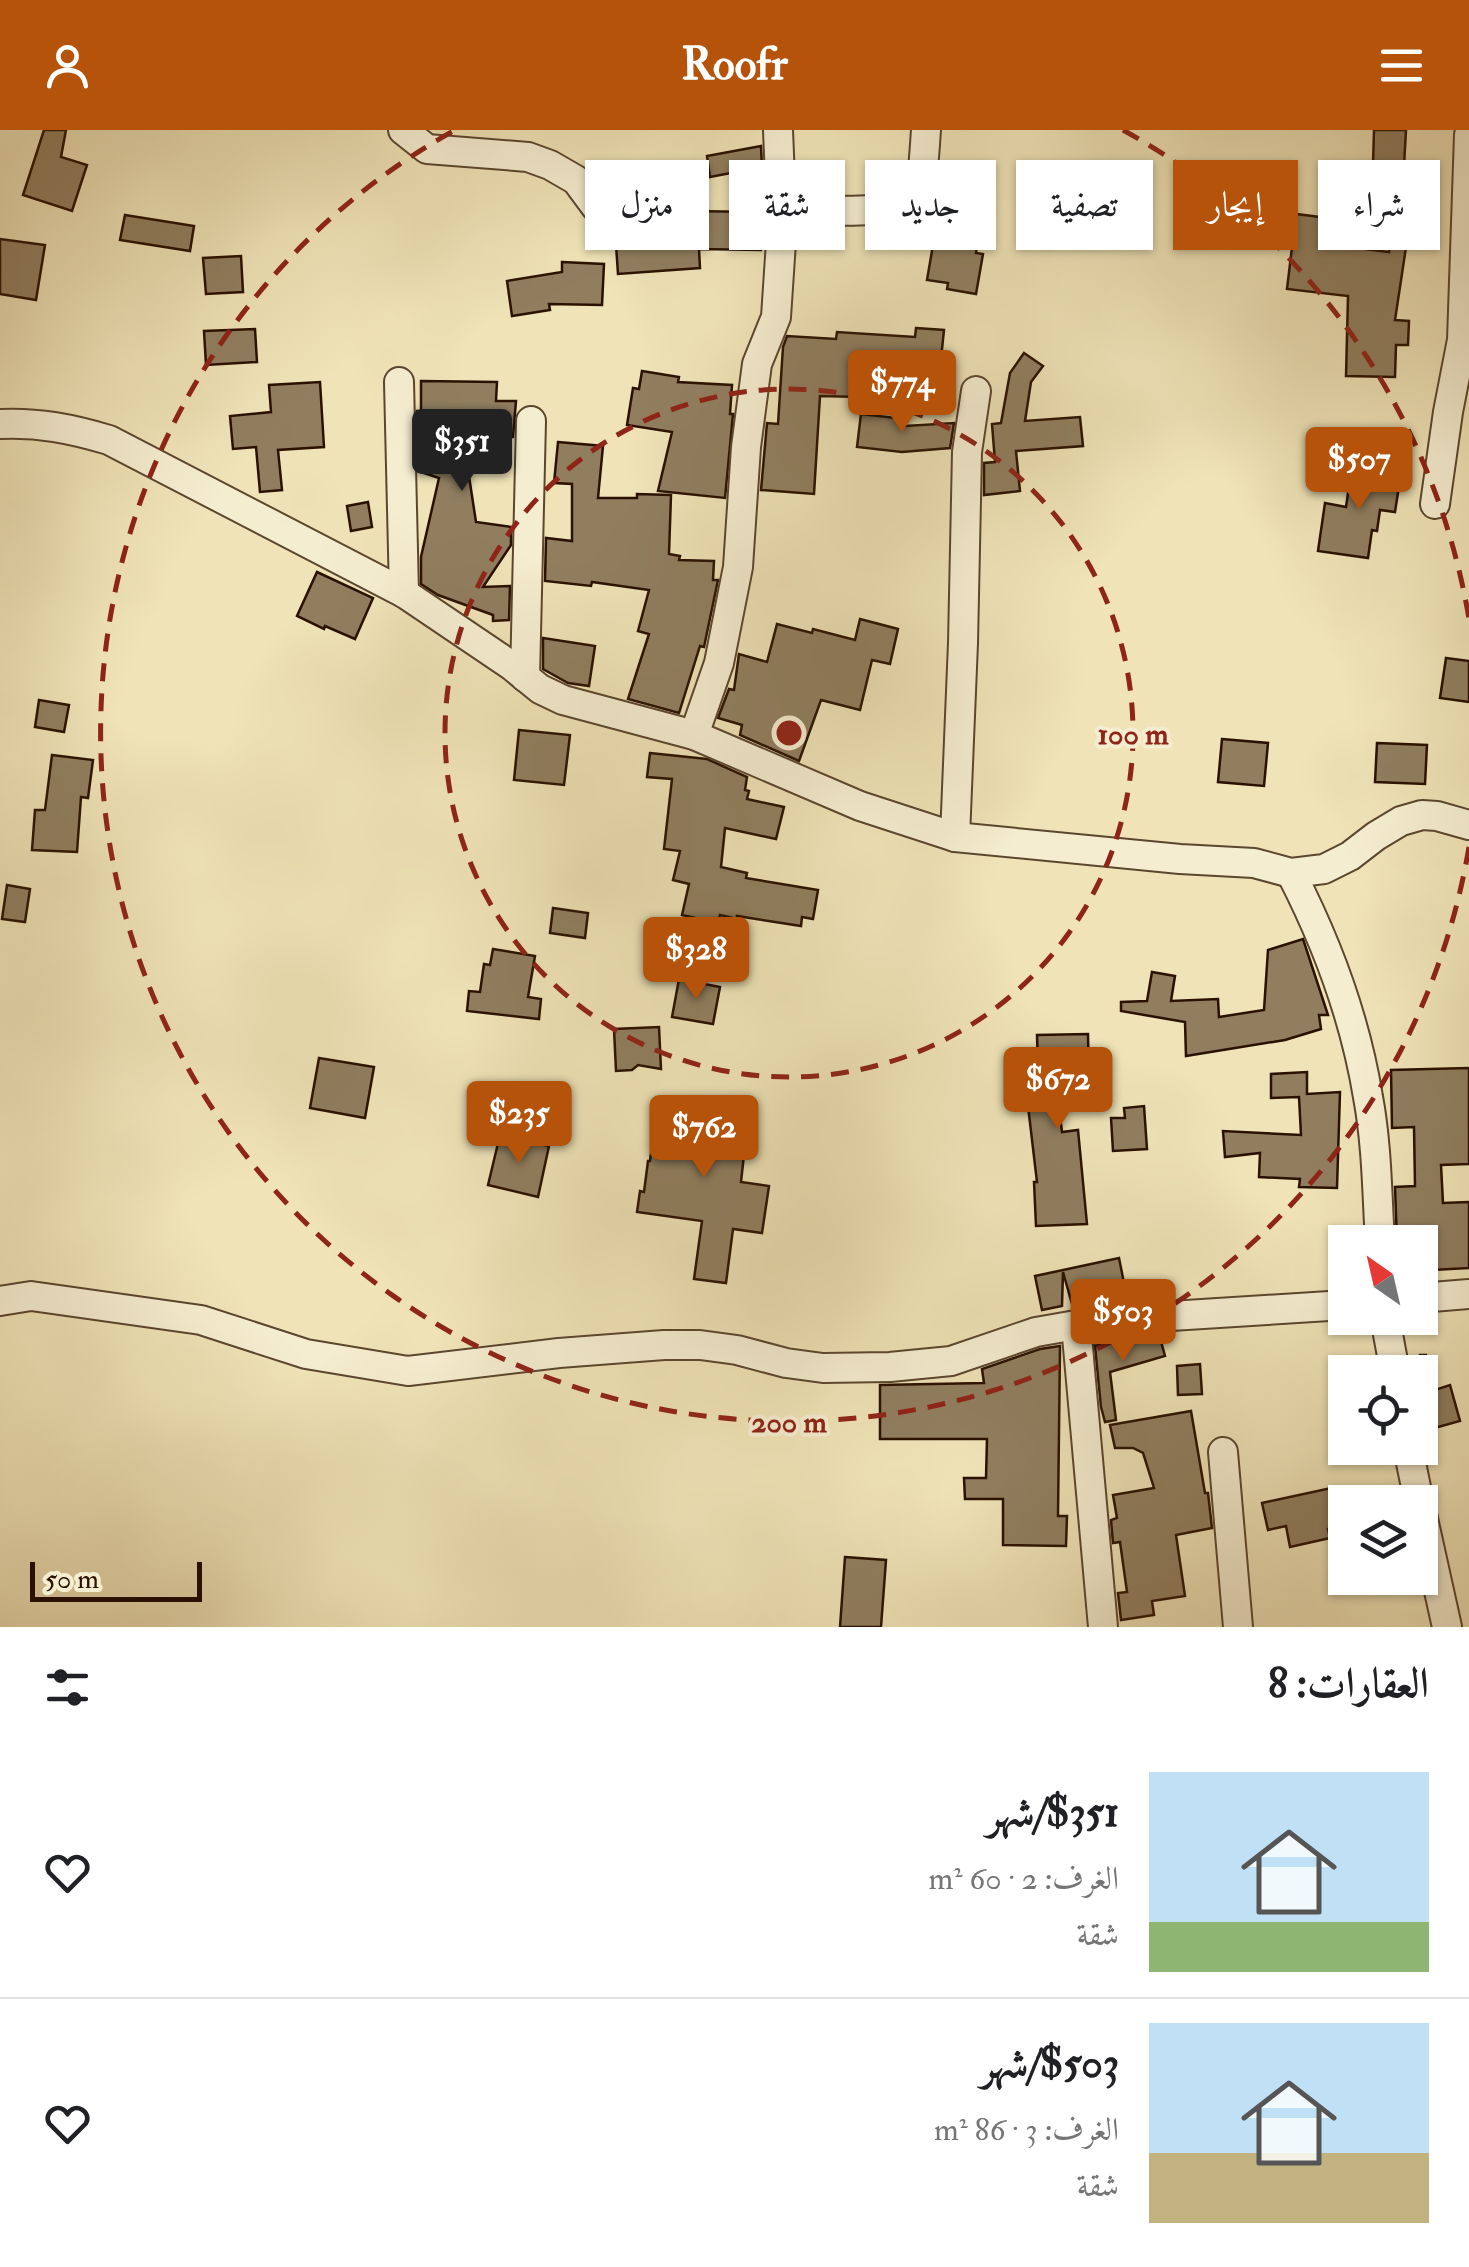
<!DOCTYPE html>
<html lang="ar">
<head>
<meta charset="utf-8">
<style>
	body { margin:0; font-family:"IM FELL Double Pica",Amiri,serif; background:#f2f2f2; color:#202124; direction:rtl; height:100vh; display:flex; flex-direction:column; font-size:38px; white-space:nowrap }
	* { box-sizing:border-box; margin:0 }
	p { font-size:32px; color:#757577 }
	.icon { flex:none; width:55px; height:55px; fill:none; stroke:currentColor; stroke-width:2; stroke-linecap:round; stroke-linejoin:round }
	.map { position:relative; height:1497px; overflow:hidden; direction:ltr }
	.side { display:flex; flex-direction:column; background:#fff; flex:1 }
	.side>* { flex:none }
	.hud { position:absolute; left:30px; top:30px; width:1410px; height:90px; direction:rtl; display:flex; gap:20px }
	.needle { width:65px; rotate:326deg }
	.buttons { position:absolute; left:1328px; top:1095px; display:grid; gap:20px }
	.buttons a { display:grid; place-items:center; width:110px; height:110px; border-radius:0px; background:#fff; box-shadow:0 2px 8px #0004; font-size:50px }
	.scale { position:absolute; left:30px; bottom:25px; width:172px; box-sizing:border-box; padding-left:10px; border:5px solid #2a1100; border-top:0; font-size:28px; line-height:35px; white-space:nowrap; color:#2a1100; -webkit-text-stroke:8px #f5edd0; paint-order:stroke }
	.price { position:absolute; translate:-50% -85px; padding:0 22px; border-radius:10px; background:#b45309; color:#fff; font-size:32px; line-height:65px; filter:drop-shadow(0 2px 5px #0008) }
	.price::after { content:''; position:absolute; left:50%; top:60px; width:30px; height:22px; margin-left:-15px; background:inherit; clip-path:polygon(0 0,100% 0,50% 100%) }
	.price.active { background:#222; color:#fff }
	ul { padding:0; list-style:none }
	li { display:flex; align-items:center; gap:30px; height:250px; padding:0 40px }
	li+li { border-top:2px solid #e0e0e0 }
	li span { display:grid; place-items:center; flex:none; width:280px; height:200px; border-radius:0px; color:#555 }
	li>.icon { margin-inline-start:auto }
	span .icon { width:120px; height:120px; fill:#fffc; stroke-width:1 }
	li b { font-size:42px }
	h2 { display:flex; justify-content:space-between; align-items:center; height:120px; padding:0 40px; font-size:42px }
	.chip { padding:0 35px; border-radius:0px; background:#fff; box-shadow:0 2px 8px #0004; font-size:35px; line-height:90px }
	.chip.active { background:#b45309; color:#fff }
	header { display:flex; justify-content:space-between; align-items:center; height:130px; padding:0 40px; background:#b45309; color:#fff; font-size:45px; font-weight:800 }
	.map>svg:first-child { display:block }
</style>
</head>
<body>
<header><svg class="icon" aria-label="menu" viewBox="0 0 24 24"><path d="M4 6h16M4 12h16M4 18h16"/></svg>Roofr<svg class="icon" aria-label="person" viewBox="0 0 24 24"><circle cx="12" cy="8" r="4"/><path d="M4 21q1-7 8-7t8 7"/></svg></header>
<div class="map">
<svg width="1469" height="1497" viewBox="0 0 1469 1497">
	<rect width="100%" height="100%" fill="#efe3b7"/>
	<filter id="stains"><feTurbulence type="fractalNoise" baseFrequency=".002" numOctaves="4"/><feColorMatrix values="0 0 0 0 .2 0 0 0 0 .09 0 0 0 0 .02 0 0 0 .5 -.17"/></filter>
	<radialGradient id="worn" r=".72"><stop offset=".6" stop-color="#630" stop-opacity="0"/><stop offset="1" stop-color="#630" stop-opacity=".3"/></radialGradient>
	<g fill="#907e5f" stroke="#2a1100" stroke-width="2.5">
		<path d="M44,0h22l-5,27 26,8 -15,46 -49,-16z"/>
		<path d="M1374,0h32l-2,36 12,1 -2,31 24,2 -2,36 -28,-2 -13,86 14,1 -1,24h-12l-1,32 -49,-1 2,-80 -61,-7 9,-75 48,6 -3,26 48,6 3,-41 -62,-4 2,-37 9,1 1,-8 31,2z"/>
		<path d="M761,16l1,21 -52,10 -3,-21z"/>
		<path d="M939,80l43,7 -6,36 7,1 -7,40 -29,-5 1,-6 -21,-3z"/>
		<path d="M687,81l75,1 -1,38 -62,-1 1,19 -82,6 -4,-58z"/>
		<path d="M125,85l69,11 -4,25 -70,-11z"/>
		<path d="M0,109l45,6 -9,55 -36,-6z"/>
		<path d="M241,126l2,36 -37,2 -3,-36z"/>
		<path d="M562,132l42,2 -2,41 -53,-1 1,6 -38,6 -5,-35 55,-9z"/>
		<path d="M916,198l28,2 -3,29 -78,-3 -3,41 -40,-1 -6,98 -53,-4 6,-67 11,1 5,-77 4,-11 49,3 1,-7 78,5z"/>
		<path d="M255,199l2,33 -51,3 -2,-34z"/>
		<path d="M1024,223l19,13 -12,16 -6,39 55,-4 3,29 -67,5 4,40 -36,4v-32l11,-1 -3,-38 9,-1 9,-50z"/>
		<path d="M642,241l37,6 -1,5 54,3 -2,29h3l-8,84 -67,-7 14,-59 -45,-7 6,-37 6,1z"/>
		<path d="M421,251l76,1 -1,19h20l-3,36h-50l13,85 35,5v18l-28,42 27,-1 -1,34 -16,1v-6l-55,-20 -17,-11v-27l18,-79 -18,-6 -4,-61h4z"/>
		<path d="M320,252l4,65 -46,3 4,40 -22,2 -4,-45 -23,2 -3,-33 41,-4 -2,-27z"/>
		<path d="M861,284l44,5v7l49,-3 -4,25 -48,4 -45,-5z"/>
		<path d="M558,312l45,4 -5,52h39v-4l34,1 -2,59 11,2 -1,4 35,1 -1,19h5l-14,67 -4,-1 -21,67 -51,-14 21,-65 -11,-3 11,-41 -57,-8 -1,4 -46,-5 1,-43 26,3v-57l-18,-1z"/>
		<path d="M1352,336l49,7 -6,39 -15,-2 -3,21 -5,-1 -4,28 -50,-7 7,-48 21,4z"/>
		<path d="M368,372l4,25 -21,4 -4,-25z"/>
		<path d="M317,442l56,26 -18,41 -30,-13 -1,3 -27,-13z"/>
		<path d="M860,489l38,10 -8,35 -18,-4 -12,50 -39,-10 -22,61 -59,-26 2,-10 -24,-7 11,-29 5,1 5,-36 28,8 10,-38 35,9 1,-4 42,11z"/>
		<path d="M543,508l52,8 -6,40 -21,-3 -25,-14z"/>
		<path d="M1446,528l23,3v41l-29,-4z"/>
		<path d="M39,570l30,5 -5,27 -29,-5z"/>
		<path d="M519,600l51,5 -6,50 -50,-5z"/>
		<path d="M1222,609l46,4 -4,43 -46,-4z"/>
		<path d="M1377,613l50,2 -2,39 -50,-2z"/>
		<path d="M650,623l57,6 40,18 -2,13 4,1 -2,8 37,8 -8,32 -51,-11 -4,39 26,6 -1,5 72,12 -5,29 -11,-2 -1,9 -64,-10v3l-17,-4 -2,8 -36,-8 7,-31 -16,-4 7,-29 -16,-2 8,-70 -25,-2z"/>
		<path d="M52,625l41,5 -5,38 -7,-1 -4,55 -45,-2 3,-40h10z"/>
		<path d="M7,755l23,4 -5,33 -23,-3z"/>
		<path d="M553,778l35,5 -3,25 -35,-5z"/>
		<path d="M1303,809l25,76h-9l2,14 -36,11 -99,16 -1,-34 -64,-11v-9l26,-1 5,-29 23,4 -4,25 47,-2 1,18 45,-7 4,-60z"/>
		<path d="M493,819l42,7 -7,41 13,2 -2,20 -72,-8 2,-20 11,1 4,-28 6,1z"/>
		<path d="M679,849l41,8 -7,37 -41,-7z"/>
		<path d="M659,897l2,42 -23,-4 -6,5 -16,1 -2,-42z"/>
		<path d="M1088,904l1,50 -33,1 6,47 16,-2 9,94 -51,2 -2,-44h3l-9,-76 11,-2 -2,-69z"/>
		<path d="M319,928l55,9 -9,51 -55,-10z"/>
		<path d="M1469,938v96l-28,1 2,38 26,-1v66l-36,2 -1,-18 -12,1v-11h-23l-2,-55 20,-1 -1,-59 -22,1 -1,-58z"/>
		<path d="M1307,942v22l33,-2 -3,96 -38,-1 1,-8 -41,-2 1,-24 -35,4 -2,-26 78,4 -2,-38 -28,1v-24z"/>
		<path d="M664,970l85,9 -8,73 28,4 -7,47 -29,-4 -7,54 -32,-4 8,-58 -65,-9 3,-21 4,1 4,-31h2l3,-25 6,1z"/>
		<path d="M1144,976l3,43 -34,2 -2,-33h14l-1,-10z"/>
		<path d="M500,1005l49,11 -11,51 -50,-12z"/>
		<path d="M1119,1128l7,35 -54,11 -9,-32 -1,34 -20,4 -7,-34z"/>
		<path d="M1159,1204l6,22 -55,16 6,48 -11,2 -4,-15 -6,-61 41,-10z"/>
		<path d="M1060,1216l-2,170h9l-1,30 -63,-1v-46h-38l-1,-21h22l1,-39h-107v-54l104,-2 -2,-14 58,-20z"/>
		<path d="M1420,1225h6l9,35 15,-5 10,36 -40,11z"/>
		<path d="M1200,1234l2,30 -24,1 -1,-29z"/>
		<path d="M1191,1281l14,82h3l4,35 -36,7 9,61 -33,5 2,14 -33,5 -3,-27 9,-1 -7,-50 -7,1 -2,-23 6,-2 -4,-23 41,-7 -11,-35 -10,-5h-18l-5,-23z"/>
		<path d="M1336,1357l8,39 -16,3 2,9 -40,9 -4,-21 -18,4 -6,-27z"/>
		<path d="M845,1427l41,3 -5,67h-41z"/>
	</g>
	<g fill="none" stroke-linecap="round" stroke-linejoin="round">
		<g stroke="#5b462e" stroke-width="32">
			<g id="minor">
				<path d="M403,0l24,19 101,8 22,8 26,15 20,27"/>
				<path d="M782,79c26,0 126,10 137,-16 4,-9 6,-51 7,-63"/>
				<path d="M399,252l5,211"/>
				<path d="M0,294c38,-2 72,5 109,16l295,153 108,73 28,23 23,11 131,35 166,71 95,31 225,22 74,4 37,10 33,-4 26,-13 26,-20 25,-15 21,-6 15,1 32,9"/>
				<path d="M1435,374l13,-92 14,-72 7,-205"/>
				<path d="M525,547l6,-256"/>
				<path d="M694,605l25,-72 19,-96 8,-120 11,-83 19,-47 6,-90 -4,-97"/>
				<path d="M955,707l8,-194 4,-191 9,-61"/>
				<path d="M1291,743c37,72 64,144 77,224 9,48 9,97 12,145"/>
				<path d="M1420,1168l49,-4"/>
				<path d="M0,1171l31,-5 170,24 105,34 102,17 151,-18 105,-8h36l37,5 49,13 37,5 67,-1 61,-6 85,-29 40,-7 7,7 40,-13 222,-14"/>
				<path d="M1385,1188l10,54"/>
				<path d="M1076,1195l27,302"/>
				<path d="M1408,1318l11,54"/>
				<path d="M1223,1322l15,175"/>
				<path d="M1420,1375l27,122"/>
			</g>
		</g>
		<use href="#minor" stroke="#f5edd0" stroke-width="28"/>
	</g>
	<g fill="none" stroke="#8f2418" stroke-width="5" stroke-dasharray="18 12">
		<circle cx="789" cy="603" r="344"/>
		<path d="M1469 717A689 689 0 1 1 455 0M1123 0A689 689 0 0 1 1469 489"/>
	</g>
	<circle cx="789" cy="603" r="15" fill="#8f2418" stroke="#f5edd0" stroke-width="5"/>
	<g font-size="30" text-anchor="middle" font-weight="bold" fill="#8f2418" stroke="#f5edd0" stroke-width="8" stroke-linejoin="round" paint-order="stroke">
		<text x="1133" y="614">100 m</text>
		<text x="789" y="1302">200 m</text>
	</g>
	<rect width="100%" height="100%" filter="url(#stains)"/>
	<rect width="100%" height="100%" fill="url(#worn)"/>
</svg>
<div class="buttons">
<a><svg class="needle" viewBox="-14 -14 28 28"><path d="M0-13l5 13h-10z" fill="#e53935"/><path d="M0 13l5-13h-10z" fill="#757577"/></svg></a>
<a><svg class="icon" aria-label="locate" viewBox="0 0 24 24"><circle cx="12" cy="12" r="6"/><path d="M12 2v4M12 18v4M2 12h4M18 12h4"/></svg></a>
<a><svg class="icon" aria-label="layers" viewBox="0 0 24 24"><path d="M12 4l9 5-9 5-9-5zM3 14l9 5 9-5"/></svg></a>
</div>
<div class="scale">50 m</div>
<b class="price" style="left:902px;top:305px">$774</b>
<b class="price active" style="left:462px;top:364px">$351</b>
<b class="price" style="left:1359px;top:382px">$507</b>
<b class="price" style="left:696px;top:872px">$328</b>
<b class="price" style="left:1058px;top:1002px">$672</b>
<b class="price" style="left:519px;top:1036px">$235</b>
<b class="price" style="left:704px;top:1050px">$762</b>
<b class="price" style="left:1123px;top:1234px">$503</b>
<div class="hud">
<a class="chip">شراء</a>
<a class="chip active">إيجار</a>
<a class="chip">تصفية</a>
<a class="chip">جديد</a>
<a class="chip">شقة</a>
<a class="chip">منزل</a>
</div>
</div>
<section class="side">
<h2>العقارات: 8<svg class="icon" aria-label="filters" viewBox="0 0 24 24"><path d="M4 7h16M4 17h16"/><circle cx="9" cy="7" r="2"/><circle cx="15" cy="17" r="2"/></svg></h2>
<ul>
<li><span style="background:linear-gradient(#bfe0f5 75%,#8fb573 0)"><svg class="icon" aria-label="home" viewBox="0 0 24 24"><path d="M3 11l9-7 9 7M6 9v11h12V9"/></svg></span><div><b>$351/شهر</b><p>الغرف: 2 · 60 m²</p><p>شقة</p></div><svg class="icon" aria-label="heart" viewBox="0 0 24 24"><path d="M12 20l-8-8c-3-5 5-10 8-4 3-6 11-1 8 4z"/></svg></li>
<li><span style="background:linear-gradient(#bfe0f5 65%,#c2b280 0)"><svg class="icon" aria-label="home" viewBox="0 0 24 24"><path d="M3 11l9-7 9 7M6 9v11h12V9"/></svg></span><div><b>$503/شهر</b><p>الغرف: 3 · 86 m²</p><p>شقة</p></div><svg class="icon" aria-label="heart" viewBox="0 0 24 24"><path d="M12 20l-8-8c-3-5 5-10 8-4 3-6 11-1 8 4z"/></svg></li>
</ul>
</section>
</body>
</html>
